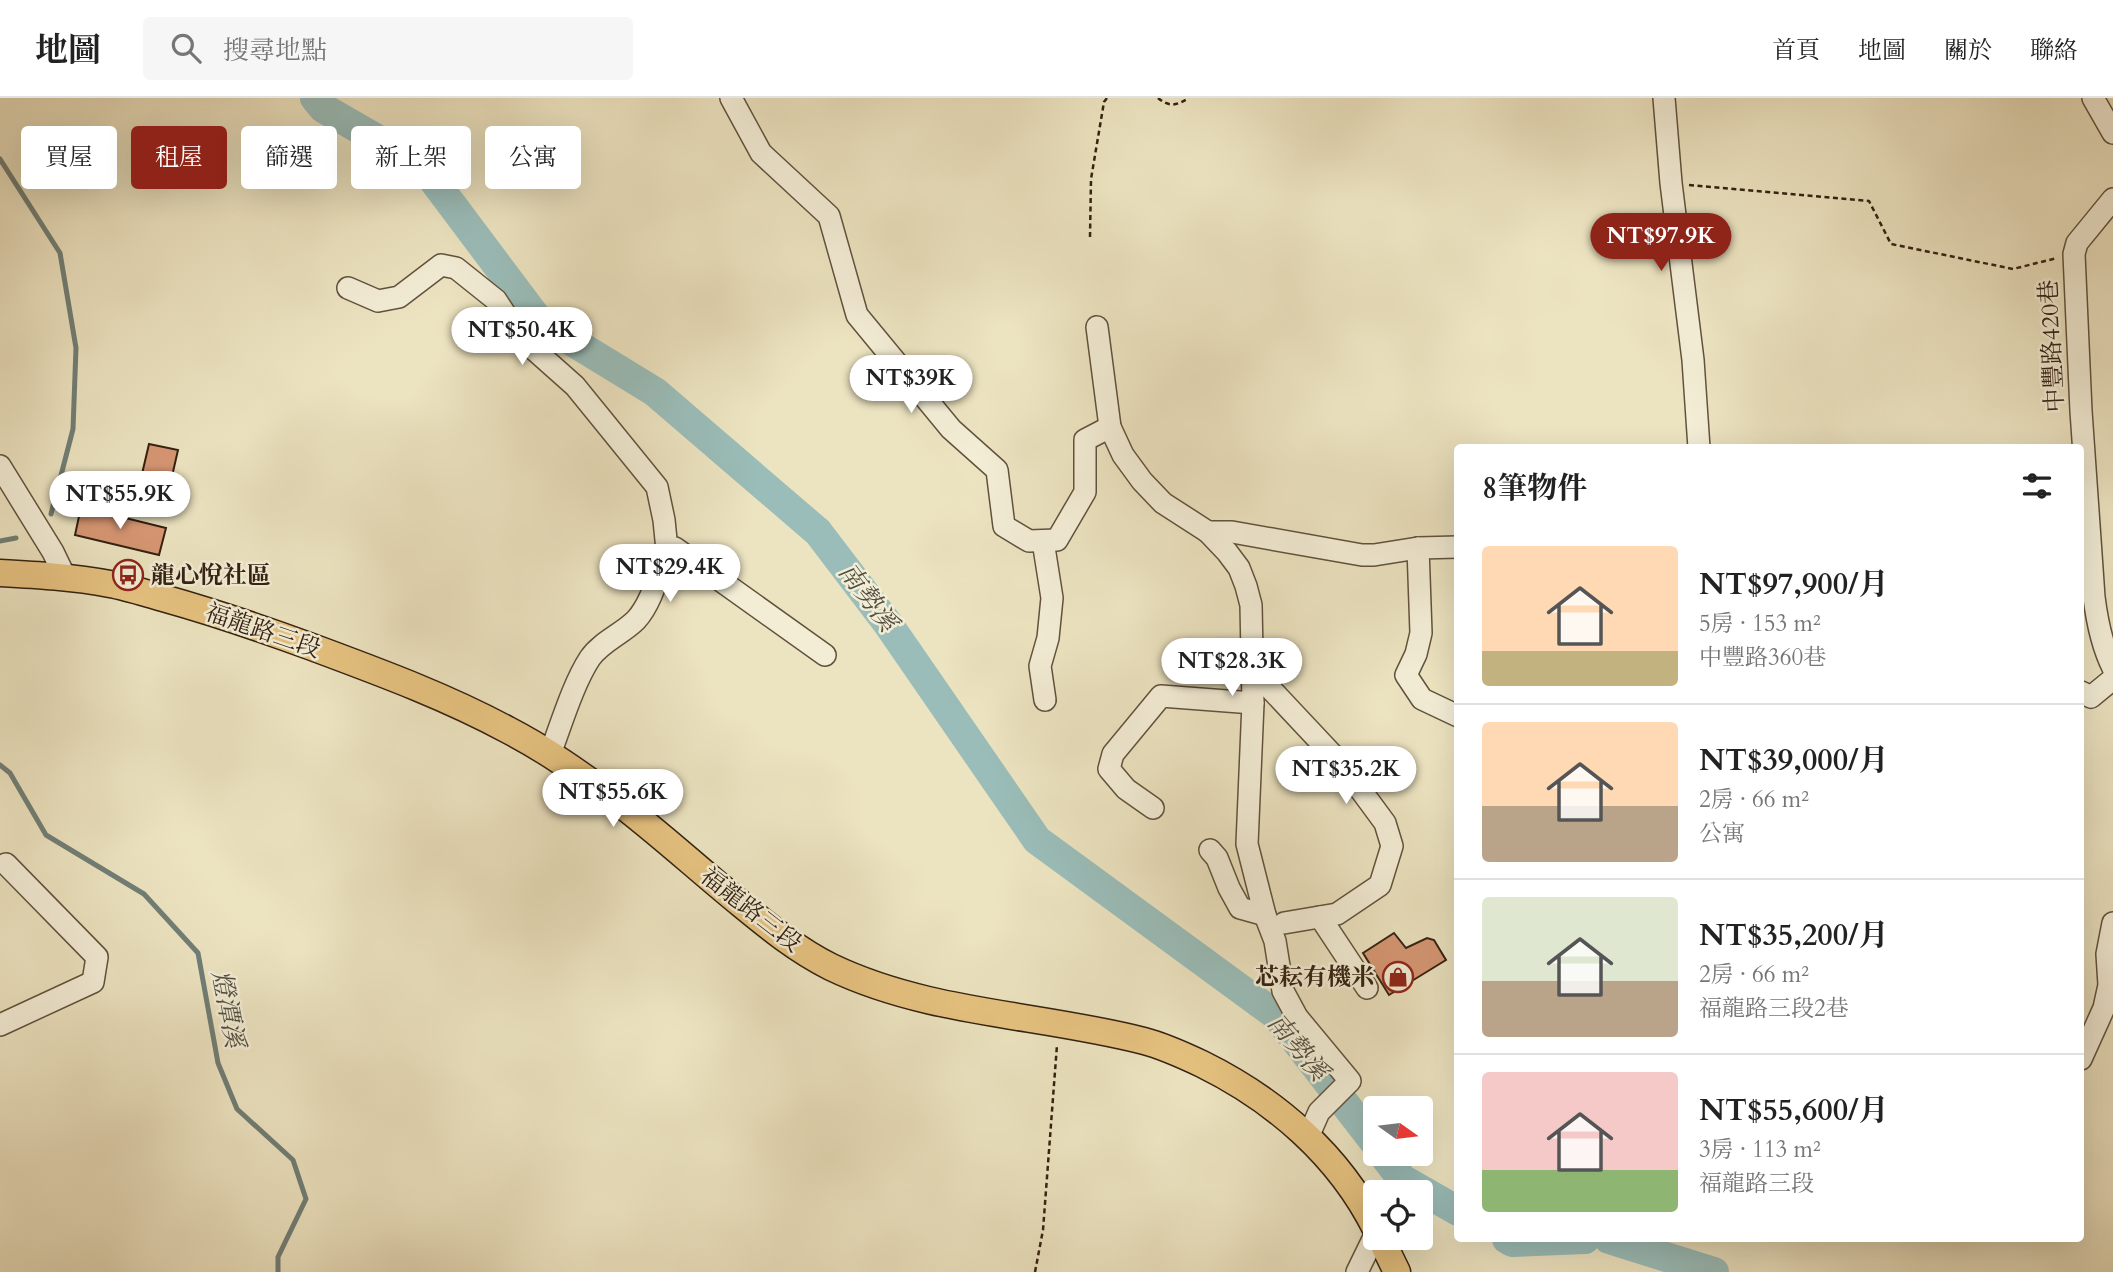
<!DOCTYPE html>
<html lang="zh-TW">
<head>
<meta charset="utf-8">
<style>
	body { margin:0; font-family:Cardo,"Noto Serif TC",serif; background:#f6f6f6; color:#222; height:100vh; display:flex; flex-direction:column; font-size:26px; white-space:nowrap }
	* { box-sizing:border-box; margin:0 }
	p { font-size:23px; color:#767676 }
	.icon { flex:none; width:38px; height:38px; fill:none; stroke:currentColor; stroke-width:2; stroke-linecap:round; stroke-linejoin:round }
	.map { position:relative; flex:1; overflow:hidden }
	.details { position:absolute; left:1454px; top:346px; width:630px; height:798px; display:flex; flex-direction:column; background:#fff; border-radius:7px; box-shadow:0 7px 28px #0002 }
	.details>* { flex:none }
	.banner { position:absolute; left:21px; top:28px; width:665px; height:63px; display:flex; gap:14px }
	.needle { width:46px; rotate:104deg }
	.fabs { position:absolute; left:1363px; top:998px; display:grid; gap:14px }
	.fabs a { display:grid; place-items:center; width:70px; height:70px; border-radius:7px; background:#fff; box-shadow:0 7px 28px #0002; font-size:35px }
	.price { position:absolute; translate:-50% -60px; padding:0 16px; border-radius:24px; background:#fff; color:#222; font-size:23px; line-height:46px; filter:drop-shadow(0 2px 4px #0008) }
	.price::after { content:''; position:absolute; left:50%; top:42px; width:21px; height:16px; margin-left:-10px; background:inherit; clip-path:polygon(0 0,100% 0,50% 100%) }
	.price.active { background:#8f2418; color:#fff }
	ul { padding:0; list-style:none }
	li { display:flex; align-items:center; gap:21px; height:175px; padding:0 28px }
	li+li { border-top:2px solid #e0e0e0 }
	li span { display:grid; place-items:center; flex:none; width:196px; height:140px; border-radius:7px; color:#555 }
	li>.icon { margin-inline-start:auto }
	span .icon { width:84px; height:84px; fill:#fffc; stroke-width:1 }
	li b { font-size:30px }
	h2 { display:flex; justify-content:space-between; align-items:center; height:84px; padding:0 28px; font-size:30px }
	.chip { padding:0 24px; border-radius:7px; background:#fff; box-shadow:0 7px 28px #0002; font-size:24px; line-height:63px }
	.chip.active { background:#8f2418; color:#fff }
	header { display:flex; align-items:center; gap:42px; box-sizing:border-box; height:98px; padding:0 35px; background:#fff; border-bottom:2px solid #e0e0e0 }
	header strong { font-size:33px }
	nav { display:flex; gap:38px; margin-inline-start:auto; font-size:24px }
	.search { width:490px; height:63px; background:#f6f6f6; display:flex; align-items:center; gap:18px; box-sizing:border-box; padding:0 24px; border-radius:7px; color:#767676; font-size:26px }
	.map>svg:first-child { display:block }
</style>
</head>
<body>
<header>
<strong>地圖</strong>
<div class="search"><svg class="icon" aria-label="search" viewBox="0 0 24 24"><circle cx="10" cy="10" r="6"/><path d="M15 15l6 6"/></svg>搜尋地點</div>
<nav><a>首頁</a><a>地圖</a><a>關於</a><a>聯絡</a></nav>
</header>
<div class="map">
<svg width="2113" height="1174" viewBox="0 0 2113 1174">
	<rect width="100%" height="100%" fill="#ece3c0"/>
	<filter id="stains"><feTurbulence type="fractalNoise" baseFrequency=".00286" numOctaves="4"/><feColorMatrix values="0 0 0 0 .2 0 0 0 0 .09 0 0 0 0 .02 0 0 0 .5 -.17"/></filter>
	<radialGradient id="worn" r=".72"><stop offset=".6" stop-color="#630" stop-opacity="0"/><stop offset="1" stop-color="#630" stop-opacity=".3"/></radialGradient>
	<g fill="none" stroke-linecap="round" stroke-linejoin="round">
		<g stroke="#717f76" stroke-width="5">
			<path d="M0,61l60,94 16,95 -3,81 -22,85"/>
			<path d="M0,443l16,-3"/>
			<path d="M0,667l10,8 36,62 98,59 54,59 20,110 19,46 56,51 13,39 -28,58v15"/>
		</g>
		<g stroke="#9abdb9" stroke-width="30">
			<path d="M315,0l8,10 99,57 117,156 116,71 163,140 70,92 149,216 239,175 100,129"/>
			<path d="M1382,1055l20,26 56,32"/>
			<path d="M1507,1141l5,3 73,-3"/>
			<path d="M1609,1141l105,33"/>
		</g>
	</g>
	<g fill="#d69673" stroke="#332111" stroke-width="2">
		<path d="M149,346l29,6 -11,48 -29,-7z"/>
		<path d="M81,409l85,21 -7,27 -84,-20z"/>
		<path d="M1394,835l12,15 21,-10 7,2 12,20 -57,35 -26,-42z"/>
	</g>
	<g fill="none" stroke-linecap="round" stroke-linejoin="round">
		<g stroke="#61523d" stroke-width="24">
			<g id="minor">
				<path d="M731,0l30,55 68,63 28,99 94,114 46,41 7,56 25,15 28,-1 28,-48v-52l25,-13"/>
				<path d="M1664,0l7,85 22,177 6,88"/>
				<path d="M2093,0l20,35"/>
				<path d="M2113,101l-36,44 -3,11 7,157 13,186c3,24 8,49 19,71"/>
				<path d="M348,190l30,13 21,-4 42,-32 15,3 40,32 25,38 54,48 82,101 7,33 3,30"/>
				<path d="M1097,229l13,100 13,28 19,26 21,22 45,29 19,20 12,16 7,18 5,19 2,98 -6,141 18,71 10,26 8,50 14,26 53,64 -31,31 -11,25"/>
				<path d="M0,368l53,86 12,25"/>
				<path d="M1208,434h24l130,23h12l44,-7 40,-1"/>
				<path d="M1043,443l9,57 -4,40 -8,28 5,34"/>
				<path d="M1418,450l3,85 -5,21 -10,21 16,24 36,17"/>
				<path d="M1252,571l91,97 42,57 7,23 -12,39 -43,29 -53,9"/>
				<path d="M2081,594l10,5 22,-18"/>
				<path d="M550,656c11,-29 23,-70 40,-96 11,-16 32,-24 46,-38 17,-19 22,-47 31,-70l8,-2 150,107"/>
				<path d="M1153,710l-27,-19 -17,-20 4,-15 5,-6 43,-52 92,7"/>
				<path d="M1210,752l7,8 12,30 11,20 25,7"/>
				<path d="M1320,819l47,71"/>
				<path d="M0,927l93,-43 4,-25 -91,-93"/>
				<path d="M2081,961l23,-51 5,-23 -2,-31 6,-31"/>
				<path d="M1357,1174l19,-39"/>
			</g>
		</g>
		<g stroke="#332111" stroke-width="29">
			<g id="major">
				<path d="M0,475c37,2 73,4 110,11 17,3 35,9 53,14 50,14 100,31 149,49 67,25 133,49 196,83 37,19 72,44 105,68 44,33 85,71 128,106 28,23 56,46 90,63 98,47 208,47 313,74 19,5 39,14 58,23 73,36 137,91 174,165"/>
				<path d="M1380,1139l17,35"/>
			</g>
		</g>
		<g stroke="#332111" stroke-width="2.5" stroke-dasharray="5 3.5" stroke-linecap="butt">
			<path d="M1158,0c12,10 19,7 31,0"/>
			<path d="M1689,87l180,16 22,43 122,25 44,-11"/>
			<path d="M1090,139l1,-58 13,-77 3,-4"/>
			<path d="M1035,1174l8,-42 14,-185"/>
		</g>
		<use href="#minor" stroke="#f3edd6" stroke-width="21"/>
		<use href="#major" stroke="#e6c280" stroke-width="26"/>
	</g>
	<defs>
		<g id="bus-ring" transform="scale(1.575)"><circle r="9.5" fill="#f3edd6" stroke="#8f2418" stroke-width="1.5"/><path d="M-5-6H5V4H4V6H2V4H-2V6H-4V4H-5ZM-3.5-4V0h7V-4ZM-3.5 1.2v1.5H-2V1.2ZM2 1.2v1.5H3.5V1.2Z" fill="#8f2418"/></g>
		<g id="shop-ring" transform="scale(1.575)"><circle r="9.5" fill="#f3edd6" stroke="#8f2418" stroke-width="1.5"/><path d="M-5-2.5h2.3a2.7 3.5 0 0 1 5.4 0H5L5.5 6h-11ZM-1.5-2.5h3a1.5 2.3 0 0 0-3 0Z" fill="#8f2418"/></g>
	</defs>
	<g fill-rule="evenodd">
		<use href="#bus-ring" x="128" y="477"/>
		<use href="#shop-ring" x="1398" y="879"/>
	</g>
	<g text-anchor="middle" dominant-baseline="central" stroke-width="5" stroke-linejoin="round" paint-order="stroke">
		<g font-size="24" fill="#332111" stroke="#f3edd6">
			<text transform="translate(2052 248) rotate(-93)">中豐路420巷</text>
			<text transform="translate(263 533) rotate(19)">福龍路三段</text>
			<text transform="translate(751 812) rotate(38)">福龍路三段</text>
		</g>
		<g font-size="24" font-weight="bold" fill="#332111" stroke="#f3edd6" text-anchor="start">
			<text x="151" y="477">龍心悅社區</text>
			<text x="1375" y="879" text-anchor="end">芯耘有機米</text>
		</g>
		<g font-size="26" font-style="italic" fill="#525043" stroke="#f3edd6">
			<text transform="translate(868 499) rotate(53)">南勢溪</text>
			<text transform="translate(228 911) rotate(79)">燈潭溪</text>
			<text transform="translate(1298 949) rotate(50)">南勢溪</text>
		</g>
	</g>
	<rect width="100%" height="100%" filter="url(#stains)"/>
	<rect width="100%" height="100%" fill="url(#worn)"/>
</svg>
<div class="fabs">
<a><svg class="needle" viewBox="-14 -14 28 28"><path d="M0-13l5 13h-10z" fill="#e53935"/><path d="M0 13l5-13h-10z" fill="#767676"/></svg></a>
<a><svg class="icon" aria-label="locate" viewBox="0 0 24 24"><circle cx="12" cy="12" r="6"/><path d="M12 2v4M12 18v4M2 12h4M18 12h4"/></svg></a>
</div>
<b class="price active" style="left:1661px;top:175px">NT$97.9K</b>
<b class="price" style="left:522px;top:269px">NT$50.4K</b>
<b class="price" style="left:911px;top:317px">NT$39K</b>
<b class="price" style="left:120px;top:433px">NT$55.9K</b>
<b class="price" style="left:670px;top:506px">NT$29.4K</b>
<b class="price" style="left:1232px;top:600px">NT$28.3K</b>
<b class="price" style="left:1346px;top:708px">NT$35.2K</b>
<b class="price" style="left:613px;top:731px">NT$55.6K</b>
<div class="banner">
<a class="chip">買屋</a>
<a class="chip active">租屋</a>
<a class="chip">篩選</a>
<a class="chip">新上架</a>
<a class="chip">公寓</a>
</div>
<section class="details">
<h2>8筆物件<svg class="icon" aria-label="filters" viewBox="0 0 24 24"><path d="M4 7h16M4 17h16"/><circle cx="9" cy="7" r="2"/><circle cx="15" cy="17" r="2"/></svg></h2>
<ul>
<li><span style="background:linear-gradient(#ffd9b3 75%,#c2b280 0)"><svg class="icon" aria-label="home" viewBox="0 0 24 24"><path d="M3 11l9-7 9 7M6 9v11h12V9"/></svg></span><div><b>NT$97,900/月</b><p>5房 · 153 m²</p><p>中豐路360巷</p></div></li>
<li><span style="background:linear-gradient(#ffd9b3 60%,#b9a48a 0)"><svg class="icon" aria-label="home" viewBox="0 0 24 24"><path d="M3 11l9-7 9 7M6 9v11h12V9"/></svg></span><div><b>NT$39,000/月</b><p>2房 · 66 m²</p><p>公寓</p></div></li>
<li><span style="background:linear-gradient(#dfe7d0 60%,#b9a48a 0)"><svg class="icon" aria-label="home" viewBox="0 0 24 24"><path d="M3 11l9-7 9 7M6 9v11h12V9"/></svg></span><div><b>NT$35,200/月</b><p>2房 · 66 m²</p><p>福龍路三段2巷</p></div></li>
<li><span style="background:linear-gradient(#f6c9c9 70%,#8fb573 0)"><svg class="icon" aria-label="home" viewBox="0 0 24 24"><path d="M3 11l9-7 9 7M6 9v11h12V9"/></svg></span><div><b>NT$55,600/月</b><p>3房 · 113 m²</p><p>福龍路三段</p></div></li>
</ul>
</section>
</div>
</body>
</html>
